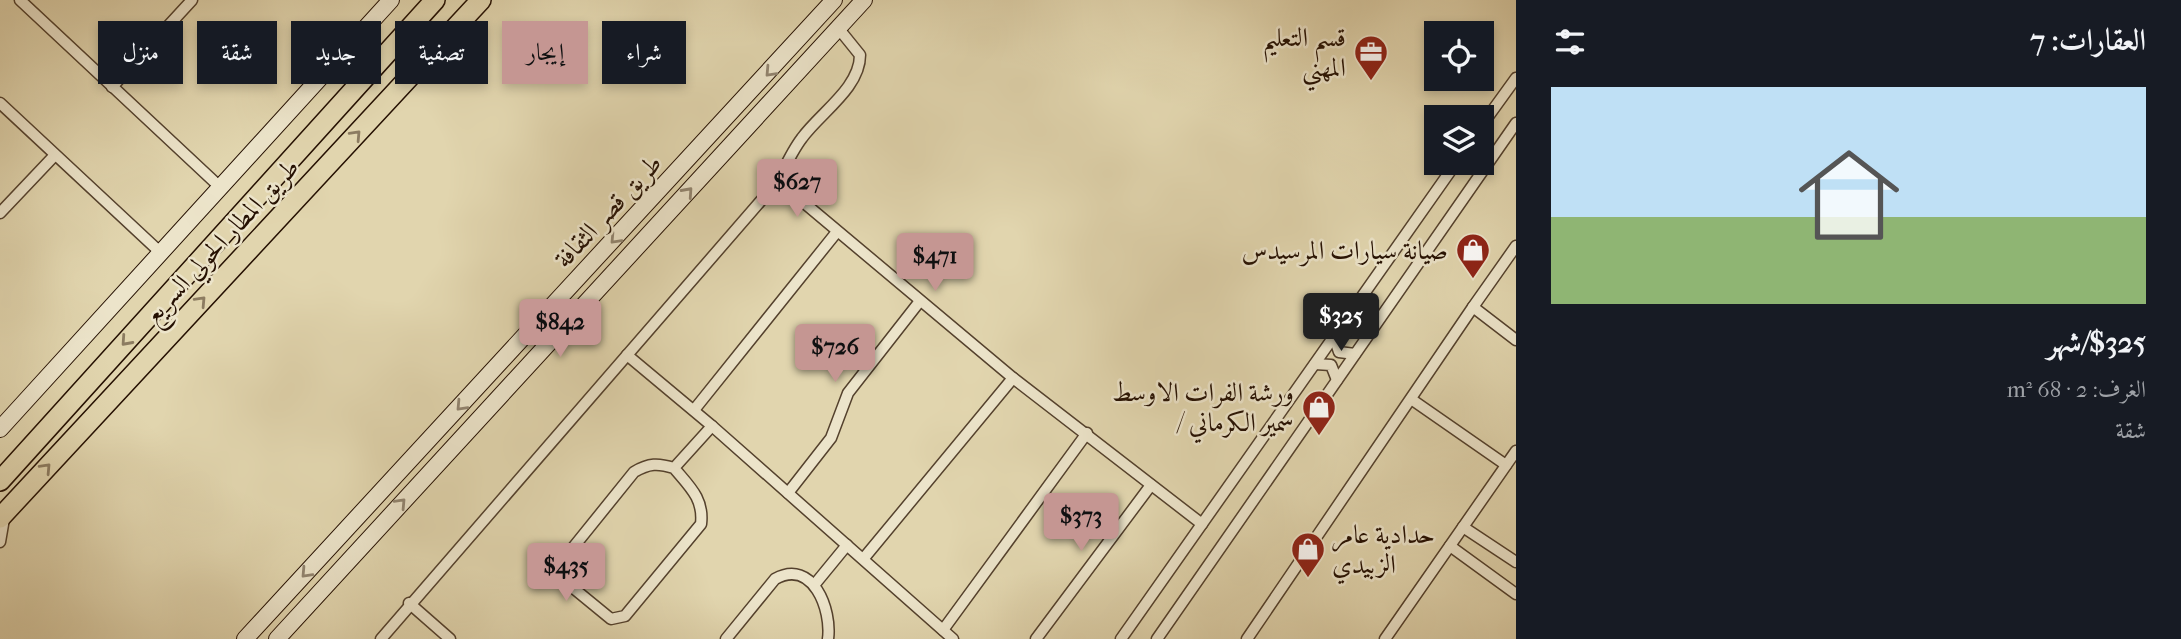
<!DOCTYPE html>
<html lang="ar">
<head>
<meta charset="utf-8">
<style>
	body { margin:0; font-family:"IM FELL French Canon",Amiri,serif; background:#20242c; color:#f1f3f6; direction:rtl; height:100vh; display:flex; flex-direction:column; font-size:26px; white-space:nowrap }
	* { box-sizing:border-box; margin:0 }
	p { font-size:23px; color:#9ea1a6 }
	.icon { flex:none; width:38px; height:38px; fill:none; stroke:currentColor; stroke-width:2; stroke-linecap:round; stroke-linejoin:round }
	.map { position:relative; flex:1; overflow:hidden; direction:ltr }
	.drawer { display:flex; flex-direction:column; background:#171b24; width:665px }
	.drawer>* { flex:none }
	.top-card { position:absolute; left:21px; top:21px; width:665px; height:63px; direction:rtl; display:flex; gap:14px }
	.tools { position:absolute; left:1424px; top:21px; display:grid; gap:14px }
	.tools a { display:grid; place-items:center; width:70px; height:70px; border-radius:0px; background:#171b24; box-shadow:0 4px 10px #0003; font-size:35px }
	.price { position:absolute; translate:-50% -60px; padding:0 16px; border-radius:7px; background:#c59692; color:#111; font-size:23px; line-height:46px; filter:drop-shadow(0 2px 4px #0008) }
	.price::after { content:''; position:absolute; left:50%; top:42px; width:21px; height:16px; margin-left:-10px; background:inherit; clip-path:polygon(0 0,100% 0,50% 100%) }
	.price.selected { background:#222; color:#fff }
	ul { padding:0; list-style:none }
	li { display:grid; align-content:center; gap:14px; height:371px; padding:0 35px }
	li+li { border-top:2px solid #363941 }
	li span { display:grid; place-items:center; height:217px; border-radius:0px; color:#555 }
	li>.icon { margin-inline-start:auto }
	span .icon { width:126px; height:126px; fill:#fffc; stroke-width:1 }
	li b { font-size:30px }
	h2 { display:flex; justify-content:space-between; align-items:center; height:84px; padding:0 35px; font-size:30px }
	.tag { padding:0 24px; border-radius:0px; background:#171b24; box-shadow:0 4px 10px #0003; font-size:24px; line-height:63px }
	.tag.selected { background:#c59692; color:#111 }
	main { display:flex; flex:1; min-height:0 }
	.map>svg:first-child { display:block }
</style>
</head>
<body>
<main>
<section class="drawer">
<h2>العقارات: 7<svg class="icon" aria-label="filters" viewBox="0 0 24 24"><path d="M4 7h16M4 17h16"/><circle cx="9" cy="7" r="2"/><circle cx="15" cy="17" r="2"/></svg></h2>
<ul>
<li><span style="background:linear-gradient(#bfe0f5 60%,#8fb573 0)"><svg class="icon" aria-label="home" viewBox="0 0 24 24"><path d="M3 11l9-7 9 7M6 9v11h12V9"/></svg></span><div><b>$325/شهر</b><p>الغرف: 2 · 68 m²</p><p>شقة</p></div></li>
</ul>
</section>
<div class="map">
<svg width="1516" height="639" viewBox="0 0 1516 639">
	<rect width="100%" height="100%" fill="#e1d5ae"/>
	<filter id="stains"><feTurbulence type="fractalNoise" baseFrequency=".00286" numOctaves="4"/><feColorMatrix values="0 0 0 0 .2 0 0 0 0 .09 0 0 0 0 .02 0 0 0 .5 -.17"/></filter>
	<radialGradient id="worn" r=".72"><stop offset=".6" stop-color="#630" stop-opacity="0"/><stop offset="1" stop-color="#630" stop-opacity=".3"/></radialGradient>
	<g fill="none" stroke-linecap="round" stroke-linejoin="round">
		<g stroke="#54412d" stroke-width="13">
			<g id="street">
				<path d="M20,0l201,188"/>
				<path d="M112,87l80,-87"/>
				<path d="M0,103l162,151"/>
				<path d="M1482,125l34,-47"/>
				<path d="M778,181l235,197"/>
				<path d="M0,213l55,-58"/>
				<path d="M1516,246l-43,61 43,33"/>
				<path d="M1334,337l5,15 16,2"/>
				<path d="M627,355l85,71 241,213"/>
				<path d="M1315,364l16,1 6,15"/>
				<path d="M1411,399l95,66"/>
				<path d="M694,410l142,-177"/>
				<path d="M674,468c16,19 30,31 27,56l-76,92 -14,3 -50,-41 -2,-13 75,-93c15,-9 24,-9 40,-4l38,-42"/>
				<path d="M788,493l43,-55 17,-45 72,-92"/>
				<path d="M1463,527l53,35"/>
				<path d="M0,542l5,-29"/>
				<path d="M1450,546l66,48"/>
				<path d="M864,558l149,-180 189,146"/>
				<path d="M815,584l32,-39"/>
				<path d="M409,603l41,36"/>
				<path d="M943,630l144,-197"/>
				<path d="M381,639l397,-458c7,-14 14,-30 24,-43 18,-25 58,-50 58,-83l-21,-26"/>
				<path d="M726,639l49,-60c38,-21 57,31 53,60"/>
				<path d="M1036,639l115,-154"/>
				<path d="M1121,639l335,-476"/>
				<path d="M1157,639l359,-516"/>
				<path d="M1247,639l226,-332"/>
				<path d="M1385,639l131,-188"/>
			</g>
		</g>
		<g stroke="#251002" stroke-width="18">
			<g id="secondary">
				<path d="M0,429l391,-429"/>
				<path d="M245,639l589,-639"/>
				<path d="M277,639l587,-639"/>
			</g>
		</g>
		<g stroke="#251002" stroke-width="22">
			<g id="highway">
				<path d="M0,481l435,-481"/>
				<path d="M0,518l481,-518"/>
			</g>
		</g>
		<use href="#street" stroke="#ece4ca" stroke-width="10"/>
		<use href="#secondary" stroke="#ece4ca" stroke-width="16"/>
		<use href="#highway" stroke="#e1d5ae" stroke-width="19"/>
	</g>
	<defs><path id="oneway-chevron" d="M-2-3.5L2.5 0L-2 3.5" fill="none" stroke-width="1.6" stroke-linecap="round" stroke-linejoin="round" transform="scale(1.75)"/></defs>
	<g stroke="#928570">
		<use href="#oneway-chevron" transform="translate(770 72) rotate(133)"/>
		<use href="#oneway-chevron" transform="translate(688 192) rotate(-48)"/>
		<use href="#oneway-chevron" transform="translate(615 239) rotate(133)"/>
		<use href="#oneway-chevron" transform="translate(461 406) rotate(133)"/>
		<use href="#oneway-chevron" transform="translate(401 503) rotate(-47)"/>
		<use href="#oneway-chevron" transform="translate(306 573) rotate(133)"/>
	</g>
	<g stroke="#8c7c61">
		<use href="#oneway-chevron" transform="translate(356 135) rotate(-47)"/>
		<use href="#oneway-chevron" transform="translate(201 301) rotate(-47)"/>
		<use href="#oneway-chevron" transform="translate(126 341) rotate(132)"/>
		<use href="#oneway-chevron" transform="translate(46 468) rotate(-47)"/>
	</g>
	<defs>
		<g id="office-pin" transform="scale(1.75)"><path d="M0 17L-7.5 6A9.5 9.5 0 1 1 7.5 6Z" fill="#8f2418" stroke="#ece4ca"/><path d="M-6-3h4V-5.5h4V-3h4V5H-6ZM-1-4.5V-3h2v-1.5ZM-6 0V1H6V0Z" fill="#fff"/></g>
		<g id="shop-pin" transform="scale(1.75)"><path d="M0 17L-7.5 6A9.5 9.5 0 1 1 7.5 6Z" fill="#8f2418" stroke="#ece4ca"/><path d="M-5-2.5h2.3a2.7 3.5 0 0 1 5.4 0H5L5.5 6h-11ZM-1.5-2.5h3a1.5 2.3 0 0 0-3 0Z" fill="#fff"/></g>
	</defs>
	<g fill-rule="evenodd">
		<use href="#office-pin" x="1371" y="52"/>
		<use href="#shop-pin" x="1473" y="250"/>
		<use href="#shop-pin" x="1319" y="407"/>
		<use href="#shop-pin" x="1308" y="549"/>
	</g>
	<g text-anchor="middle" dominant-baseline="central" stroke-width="5" stroke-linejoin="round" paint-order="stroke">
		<g font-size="26" fill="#251002" stroke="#ece4ca" text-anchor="end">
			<text x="1346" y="37">قسم التعليم<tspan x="1346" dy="30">المهني</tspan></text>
			<text x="1448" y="250">صيانة سيارات المرسيدس</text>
			<text x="1294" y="392">ورشة الفرات الاوسط<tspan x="1294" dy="30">/ سمير الكرماني</tspan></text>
			<text x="1332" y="534" text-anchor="start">حدادية عامر<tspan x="1332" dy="30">الزبيدي</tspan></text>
		</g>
		<g font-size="26" fill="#251002" stroke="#ece4ca">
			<text transform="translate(608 211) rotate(-47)">طريق قصر الثقافة</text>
			<text transform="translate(221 241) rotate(-47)">طريق المطار الحولي السريع</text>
		</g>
	</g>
	<rect width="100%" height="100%" filter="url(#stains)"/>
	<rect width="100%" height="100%" fill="url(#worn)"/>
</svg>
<div class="tools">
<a><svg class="icon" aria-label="locate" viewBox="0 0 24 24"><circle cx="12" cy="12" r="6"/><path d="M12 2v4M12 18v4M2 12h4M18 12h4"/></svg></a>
<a><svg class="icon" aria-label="layers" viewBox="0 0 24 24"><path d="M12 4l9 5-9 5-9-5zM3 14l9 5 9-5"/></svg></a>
</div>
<b class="price" style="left:797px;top:219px">$627</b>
<b class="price" style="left:935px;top:293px">$471</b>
<b class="price selected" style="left:1341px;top:353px">$325</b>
<b class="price" style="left:560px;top:359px">$842</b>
<b class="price" style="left:835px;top:384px">$726</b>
<b class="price" style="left:1081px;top:553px">$373</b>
<b class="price" style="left:566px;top:603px">$435</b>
<div class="top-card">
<a class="tag">شراء</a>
<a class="tag selected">إيجار</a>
<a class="tag">تصفية</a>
<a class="tag">جديد</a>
<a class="tag">شقة</a>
<a class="tag">منزل</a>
</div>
</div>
</main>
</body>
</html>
